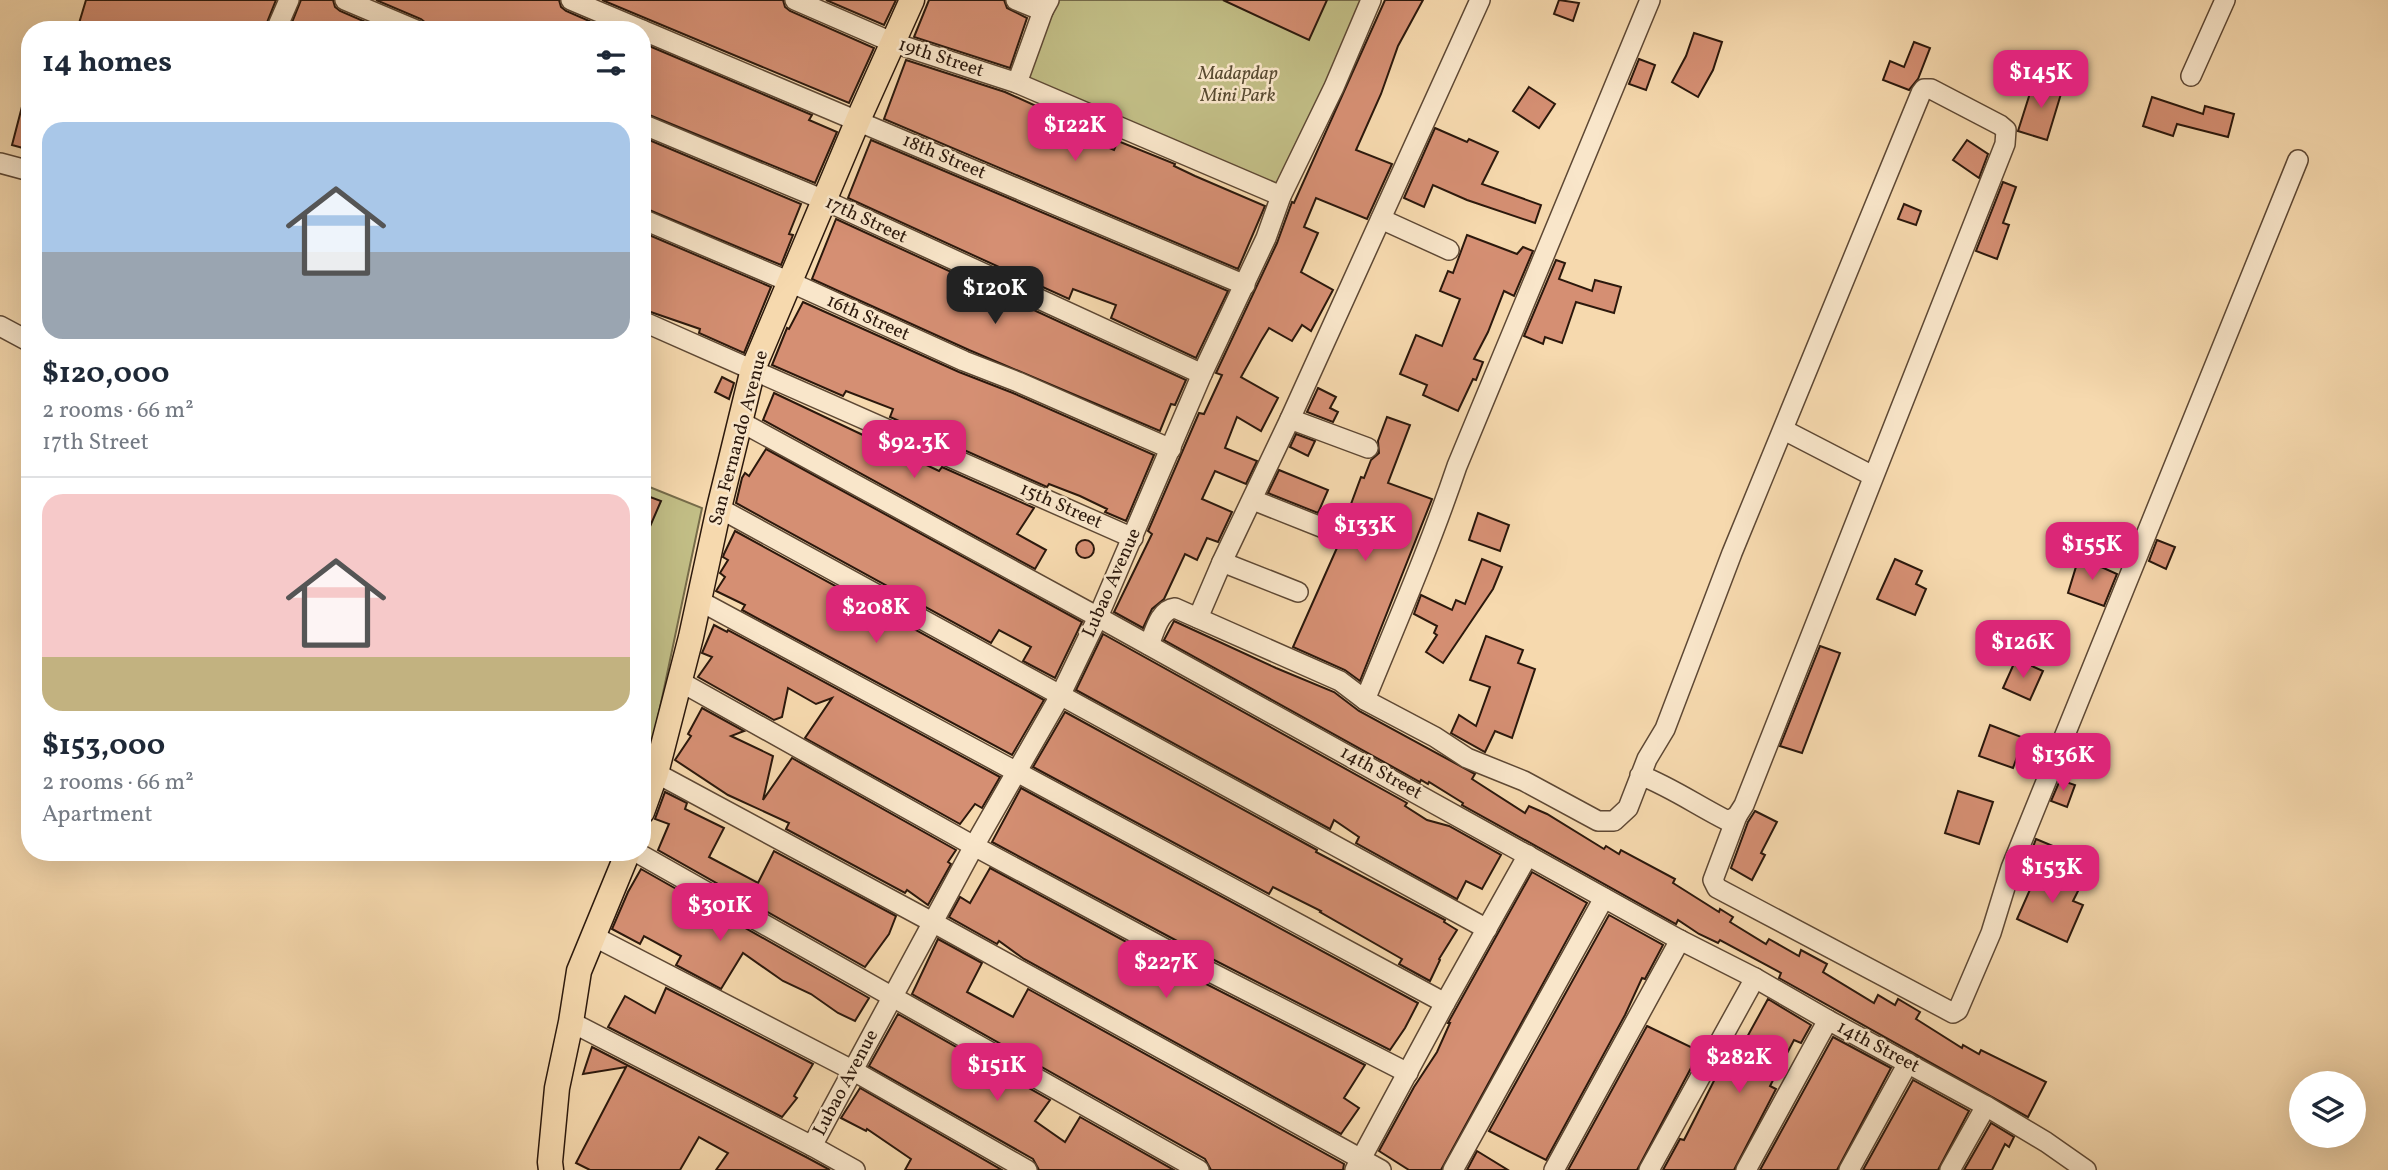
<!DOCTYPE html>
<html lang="en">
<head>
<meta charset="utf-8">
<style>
	body { margin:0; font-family:Vollkorn,serif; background:#f6f6f7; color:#1f2937; height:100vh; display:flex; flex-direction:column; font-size:26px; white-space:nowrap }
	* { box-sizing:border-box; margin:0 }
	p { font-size:23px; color:#747a83 }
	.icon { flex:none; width:38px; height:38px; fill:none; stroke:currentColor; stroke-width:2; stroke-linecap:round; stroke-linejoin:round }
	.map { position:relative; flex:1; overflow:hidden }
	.sheet { position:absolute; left:21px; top:21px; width:630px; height:840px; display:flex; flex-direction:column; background:#fff; border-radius:28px; box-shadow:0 7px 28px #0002 }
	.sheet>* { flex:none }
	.buttons { position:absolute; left:2289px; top:1071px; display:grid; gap:14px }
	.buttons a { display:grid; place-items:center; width:77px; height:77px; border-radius:50%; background:#fff; box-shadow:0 7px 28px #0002; font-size:35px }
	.price { position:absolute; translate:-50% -60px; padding:0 16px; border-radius:14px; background:#db2777; color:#fff; font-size:23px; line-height:46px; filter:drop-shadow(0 2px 4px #0008) }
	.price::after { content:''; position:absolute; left:50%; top:42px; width:21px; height:16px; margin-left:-10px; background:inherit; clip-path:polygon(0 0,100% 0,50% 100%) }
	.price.active { background:#222; color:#fff }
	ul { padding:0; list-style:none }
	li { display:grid; align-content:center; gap:14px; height:371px; padding:0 21px }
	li+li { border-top:2px solid #e0e1e3 }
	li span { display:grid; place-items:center; height:217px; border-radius:21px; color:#555 }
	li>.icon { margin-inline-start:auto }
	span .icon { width:126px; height:126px; fill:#fffc; stroke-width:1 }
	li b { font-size:30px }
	h2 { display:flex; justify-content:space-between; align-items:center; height:84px; padding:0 21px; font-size:30px }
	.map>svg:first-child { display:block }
</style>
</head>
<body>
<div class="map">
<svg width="2388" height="1170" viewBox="0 0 2388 1170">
	<rect width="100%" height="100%" fill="#f6d9ae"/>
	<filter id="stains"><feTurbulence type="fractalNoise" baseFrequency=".00286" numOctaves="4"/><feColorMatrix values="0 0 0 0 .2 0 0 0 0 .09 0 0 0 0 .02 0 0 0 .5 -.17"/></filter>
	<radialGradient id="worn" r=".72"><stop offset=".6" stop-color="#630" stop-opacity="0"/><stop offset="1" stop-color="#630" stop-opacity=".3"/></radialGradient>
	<g fill="#c2be86" stroke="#766b49" stroke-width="2">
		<path d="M1047,0h322l-88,196 -264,-113z"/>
		<path d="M642,484l60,24 -53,252 -7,-2z"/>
	</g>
	<g fill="#d58f73" stroke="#2b180c" stroke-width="2">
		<path d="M86,0h190l-12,30h-187z"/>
		<path d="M301,0h32l2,7 5,4 44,19h-95z"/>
		<path d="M376,0h183l2,7 5,4 44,19h-182l-2,-7 -5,-4z"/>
		<path d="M602,0h181l2,7 5,4 84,37 -25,55z"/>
		<path d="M826,0h70l-12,25z"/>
		<path d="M929,0h75l3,8 20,10 -17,50 -96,-31z"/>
		<path d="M1223,0h104l-18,40z"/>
		<path d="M1385,0h38l-25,46 -17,48 -25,56 36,14 -25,55 -51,-21 -12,29 14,6 -17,39 32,18 -22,41 -9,-6 -10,16 -23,-13 -8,13 -20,36 37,21 -17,33 -24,-14 -12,31 32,13 -11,23 -31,-13 -13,28 30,13 -14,30 -11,-4 -10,22 -12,-6 -21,45 -12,10 -9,19 -29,-16 38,-78 -4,-3 51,-118 5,1 18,-39 -6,-2 61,-130 15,-41 2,1z"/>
		<path d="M1559,0l20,3 -6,18 -19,-7z"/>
		<path d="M1694,33l28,9 -9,28 -15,27 -26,-15 14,-26z"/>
		<path d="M1914,42l16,6 -12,31 -9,11 -26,-10 7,-19 14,6z"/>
		<path d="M642,43l170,72 -3,5 28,12 -22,51 -173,-71z"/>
		<path d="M1639,59l16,6 -9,25 -17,-6z"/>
		<path d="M906,60l99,32 40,18 -2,5 20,8 -2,5 53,22 4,-9 57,23 -1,2 21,10 70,30 -27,63 -354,-150z"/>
		<path d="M2046,78l18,6 -17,56 -29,-9 13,-41 10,3z"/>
		<path d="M1529,87l26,17 -16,24 -26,-17z"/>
		<path d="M2152,97l51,17 2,-8 29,8 -6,23 -51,-13 -4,12 -30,-10z"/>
		<path d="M24,99l6,1v50l-18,-5z"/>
		<path d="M1435,128l32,14 2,-3 29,13 -16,32 59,21 -6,18 -68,-23 -34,-15 -9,22 -20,-9z"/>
		<path d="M642,137l159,67 -12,30 4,1 -12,30 -139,-58z"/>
		<path d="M871,140l357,151 -32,67 -85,-40 5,-13 -43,-16 -4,10 -221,-101z"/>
		<path d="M1967,140l21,14 -9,24 -26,-18z"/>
		<path d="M2003,182l13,5 -13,36 6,2 -12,34 -21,-8z"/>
		<path d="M1904,204l17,7 -5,14 -18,-6z"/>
		<path d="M836,219l350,161 -11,25 -4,-1 -11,27 -191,-81 -157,-71z"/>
		<path d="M642,232l129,55 -27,66 -45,-20 1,-4 -58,-20z"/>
		<path d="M1467,235l50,19 6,-7 10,4 -19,45 -10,-5 -16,41 -14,27 9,3 -7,18 -3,-1 -15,32 -35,-16 4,-10 -27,-11 16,-39 26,11 18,-47 -20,-8 8,-20 5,2z"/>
		<path d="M1556,260l9,3 -6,16 33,12 3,-11 26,7 -7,26 -38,-11 -14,41 -17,-6 -2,7 -19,-8z"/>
		<path d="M803,302l156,70 54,21 141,62 -28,66 -21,-9 2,-3 -27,-13 -31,-12 -2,3 -157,-70 3,-8 -47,-18 -3,5 -71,-31 15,-37 2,1z"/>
		<path d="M722,377l12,6 -5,16 -14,-7z"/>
		<path d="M1318,388l18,9 -6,11 8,4 -5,10 -26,-10z"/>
		<path d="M774,393l165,78 3,-4 92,41 -17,26 29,16 -11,19 -272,-149z"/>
		<path d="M1387,417l23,8 -22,58 44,16 -72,182 -15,-11 -52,-23 51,-115 -3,-1 20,-54 3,1 7,-18 8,-7 -1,-12z"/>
		<path d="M1296,434l19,7 -7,15 -18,-9z"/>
		<path d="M766,449l316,173 -27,56 -32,-17 8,-14 -32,-17 -8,13 -255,-140 6,-25 3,-5 4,3z"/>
		<path d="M1279,470l49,20 -10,23 -50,-20z"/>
		<path d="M642,494l19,7 -19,44z"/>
		<path d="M1478,513l31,12 -9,26 -31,-11z"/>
		<path d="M735,531l309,169 -32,55 -270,-145 3,-5 -29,-14 9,-14 -5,-4 8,-13 -5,-3 1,-3z"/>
		<path d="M2157,540l18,7 -9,22 -17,-8z"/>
		<circle cx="1085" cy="549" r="9"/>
		<path d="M2079,557l38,17 -13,32 -36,-13z"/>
		<path d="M1482,559l20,8 -9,22 -50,74 -17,-11 11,-17 -3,-2 3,-7 -23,-12 7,-19 31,15 4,-10 9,4z"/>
		<path d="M1895,559l27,12 -6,13 10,5 -11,26 -38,-16z"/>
		<path d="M1174,621l102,47 58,24 25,19 116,63 -3,5 53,34 4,-7 18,8 57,35 2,-3 13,8 2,-4 54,29 -2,4 46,29 1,-3 13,8 -3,5 36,22 3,-5 30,17 2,-6 26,14 -4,8 51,31 4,-8 17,10 3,-6 22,13 -4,7 46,29 1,-3 16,9 2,-4 65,32 -18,35 -249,-139 2,-5 -61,-33 -2,3 -19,-9 -21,-14 -2,4 -214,-119 1,-2 -34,-21 -1,2 -7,-4 -1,2 -256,-142z"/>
		<path d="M714,625l13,7 1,-2 272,147 -18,31 -7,-4 -15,20 -155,-86 27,-40 -16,6 -28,-16 -6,29 -8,3 -76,-43 14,-20 -10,-4z"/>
		<path d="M1103,634l304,169 -2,3 22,14 22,6 52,29 -19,34 -16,-8 -9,18 -101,-56 3,-6 -25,-17 -4,9 -254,-139z"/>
		<path d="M1486,636l37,14 -5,13 17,6 -23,69 -17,-7 -10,21 -34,-19 8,-18 17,11 14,-39 -20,-7z"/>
		<path d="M1820,646l20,7 -38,100 -22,-7z"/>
		<path d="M2016,659l27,12 -13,29 -27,-12z"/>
		<path d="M702,708l42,23 -13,5 42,20 -10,44 29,-42 164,92 -8,12 3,2 -23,41 -21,-15 -2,3 -119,-64 3,-6 -61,-28 -53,-35 16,-24 -3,-2z"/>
		<path d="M1065,712l252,138 -1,2 129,68 -1,2 13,8 -18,29 1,1 -10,21 -31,-17 3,-5 -82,-47 1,-1 -48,-24 -4,7 -236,-127z"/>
		<path d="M1990,725l34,13 -11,30 -34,-12z"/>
		<path d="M2060,780l15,5 -8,22 -16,-6z"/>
		<path d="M1021,788l397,215 -13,25 -15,22 -211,-108 -187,-100z"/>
		<path d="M1958,791l35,11 -14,42 -34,-11z"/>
		<path d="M665,792l22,11 -2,6 39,19 -15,29 49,26 16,-32 122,65 -7,18 -24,33 -207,-117 11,-26 -14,-5z"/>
		<path d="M1755,811l22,11 -16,31 4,2 -13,25 -21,-12 17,-46z"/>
		<path d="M2036,839l17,7 -8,20 -17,-6z"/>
		<path d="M2040,867l41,18 -8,16 10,4 -16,37 -50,-23z"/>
		<path d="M990,868l177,96 198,101 -21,33 15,10 -18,26 -317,-175 -25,-18 -2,3 -48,-27 11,-20 10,6z"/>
		<path d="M641,869l228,129 -14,23 -17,-8 -27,-19 -28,-13 -40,-28 -22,36 -45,-24 5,-9 -37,-20 -4,8 -28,-15 16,-37z"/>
		<path d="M1532,872l55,31 -146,267h-32l-30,-19 35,-64 23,-35 13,-29h-2z"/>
		<path d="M1609,915l54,30 -18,34 -3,-1 -17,37 -79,145 -57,-29z"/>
		<path d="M938,939l44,24 -15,29 46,25 15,-28 316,175 -1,6h-132l-6,-11 -293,-165z"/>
		<path d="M666,988l147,76 -19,32 3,2 -15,19 -174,-90 17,-31 30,17z"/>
		<path d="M1768,999l43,26 -10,18 -7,-3 -24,46 6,3 -42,81h-71l17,-31 4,1 43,-85 8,4z"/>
		<path d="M898,1014l152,86 -15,21 30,21 15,-25 94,53h-135l-6,-11 -164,-93z"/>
		<path d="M1647,1026l50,24 -6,18 -54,102h-69z"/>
		<path d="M1833,1037l58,31 -54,102h-77z"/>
		<path d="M592,1047l214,110 24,13h-114l12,-17 -29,-16 -19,33h-90l-14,-7 50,-96 -43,7z"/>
		<path d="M1913,1080l56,31 -31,59h-75z"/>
		<path d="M860,1088l142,82h-97l6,-11 -44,-30 -1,2 -25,-13z"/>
		<path d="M1991,1123l23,14 -5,10 -4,-3 -13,26h-28z"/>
		<path d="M1477,1151l31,19h-41z"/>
	</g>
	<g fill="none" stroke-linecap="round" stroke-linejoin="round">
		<g stroke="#5e4834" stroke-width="22">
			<g id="minor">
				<path d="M345,0l71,30"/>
				<path d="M571,0l71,30"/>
				<path d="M795,0l99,43 123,40 264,113"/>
				<path d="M1016,0l27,11"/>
				<path d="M276,30l13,-30"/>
				<path d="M642,30l603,255"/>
				<path d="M2191,76l34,-76"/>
				<path d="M1017,83l26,-72 6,-11"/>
				<path d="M642,124l182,76 378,174"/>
				<path d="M0,163l30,8"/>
				<path d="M642,219l148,63 174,79 54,21 153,67"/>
				<path d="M1381,219l68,31"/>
				<path d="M642,321l491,217"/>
				<path d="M0,326l30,16"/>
				<path d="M1290,419l78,29"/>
				<path d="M741,422l357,195 582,323 75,38 73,42 158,86 60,36 40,28"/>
				<path d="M1784,430l89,46"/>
				<path d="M1253,500l73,29"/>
				<path d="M719,508l768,421"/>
				<path d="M1222,562l76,30"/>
				<path d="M698,600l747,403"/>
				<path d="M1198,618l24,-56 68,-143 190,-419"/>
				<path d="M1149,645c6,-14 10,-35 26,-37l165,73 25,19c32,-78 65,-154 92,-234l193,-466"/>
				<path d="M679,681l295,165 199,107 235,120"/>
				<path d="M1365,700l70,37 32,21 57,23 74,40h16l14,-13 19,-49 18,-30 67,-176 189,-460 3,-4h7l69,36 6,5 -1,14 -261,661 -7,11 -9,5c-30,-15 -57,-34 -88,-46"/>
				<path d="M656,773l278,150 447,247"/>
				<path d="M1737,816l-24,64 4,8 236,125 5,-3 33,-77 20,-65 287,-708"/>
				<path d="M636,852l563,318"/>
				<path d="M593,936l259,134 175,100"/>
				<path d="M571,1022l241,124 43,24"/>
				<path d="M812,1146l162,-300 86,-150 38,-79 104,-243 64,-136 15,-42 53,-109 37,-87"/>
				<path d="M1355,1170l90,-167 83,-148"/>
				<path d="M1453,1170l151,-272"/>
				<path d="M1554,1170l126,-230"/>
				<path d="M1649,1170l106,-192"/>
				<path d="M1746,1170l82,-150"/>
				<path d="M1849,1170l59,-107"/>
				<path d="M1950,1170l36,-64"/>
			</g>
		</g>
		<g stroke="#2b180c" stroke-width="27">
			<g id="major">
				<path d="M642,812l14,-39 35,-136 28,-129 34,-139 105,-249 54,-120"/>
				<path d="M551,1170l-1,-8 7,-74 14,-66 8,-51 49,-119"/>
			</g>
		</g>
		<use href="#minor" stroke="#f9e6ca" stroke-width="19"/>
		<use href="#major" stroke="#f6d9ae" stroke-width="24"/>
	</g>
	<g text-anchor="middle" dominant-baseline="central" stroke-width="5" stroke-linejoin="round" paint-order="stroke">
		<g font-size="19" fill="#2b180c" stroke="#f9e6ca">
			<text transform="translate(941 58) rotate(18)">19th Street</text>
			<text transform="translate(944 157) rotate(23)">18th Street</text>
			<text transform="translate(866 220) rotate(25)">17th Street</text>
			<text transform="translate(868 318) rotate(24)">16th Street</text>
			<text transform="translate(739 438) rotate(-75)">San Fernando Avenue</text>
			<text transform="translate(1061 506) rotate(24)">15th Street</text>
			<text transform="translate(1112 583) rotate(-66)">Lubao Avenue</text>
			<text transform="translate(1381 773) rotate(29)">14th Street</text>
			<text transform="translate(1878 1047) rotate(28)">14th Street</text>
			<text transform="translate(846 1083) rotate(-62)">Lubao Avenue</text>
		</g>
		<g font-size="19" font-style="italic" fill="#584a31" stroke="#f9e6ca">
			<text x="1238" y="74">Madapdap<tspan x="1238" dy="22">Mini Park</tspan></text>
		</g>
	</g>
	<rect width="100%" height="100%" filter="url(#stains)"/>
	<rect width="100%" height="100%" fill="url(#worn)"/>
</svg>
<div class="buttons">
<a><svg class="icon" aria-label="layers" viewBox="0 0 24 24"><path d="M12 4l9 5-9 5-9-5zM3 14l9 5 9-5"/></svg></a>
</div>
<b class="price" style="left:2041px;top:110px">$145K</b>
<b class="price" style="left:1075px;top:163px">$122K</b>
<b class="price active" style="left:995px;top:326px">$120K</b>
<b class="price" style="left:914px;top:480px">$92.3K</b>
<b class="price" style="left:1365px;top:563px">$133K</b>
<b class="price" style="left:2092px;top:582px">$155K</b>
<b class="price" style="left:876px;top:645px">$208K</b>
<b class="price" style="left:2023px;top:680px">$126K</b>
<b class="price" style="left:2063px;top:793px">$136K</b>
<b class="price" style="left:2052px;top:905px">$153K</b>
<b class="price" style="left:720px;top:943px">$301K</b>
<b class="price" style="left:1166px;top:1000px">$227K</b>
<b class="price" style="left:1739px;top:1095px">$282K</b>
<b class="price" style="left:997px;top:1103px">$151K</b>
<section class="sheet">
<h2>14 homes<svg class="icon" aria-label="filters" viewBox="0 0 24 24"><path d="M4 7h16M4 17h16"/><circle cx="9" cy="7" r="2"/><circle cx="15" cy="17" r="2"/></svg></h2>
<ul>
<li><span style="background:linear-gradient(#a9c7e8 60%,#9aa5b1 0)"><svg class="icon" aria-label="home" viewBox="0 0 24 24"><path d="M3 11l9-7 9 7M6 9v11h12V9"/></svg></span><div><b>$120,000</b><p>2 rooms · 66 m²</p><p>17th Street</p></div></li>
<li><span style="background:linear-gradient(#f6c9c9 75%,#c2b280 0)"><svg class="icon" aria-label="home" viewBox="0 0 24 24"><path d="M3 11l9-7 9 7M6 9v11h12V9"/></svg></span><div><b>$153,000</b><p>2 rooms · 66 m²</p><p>Apartment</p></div></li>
</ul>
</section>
</div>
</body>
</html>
